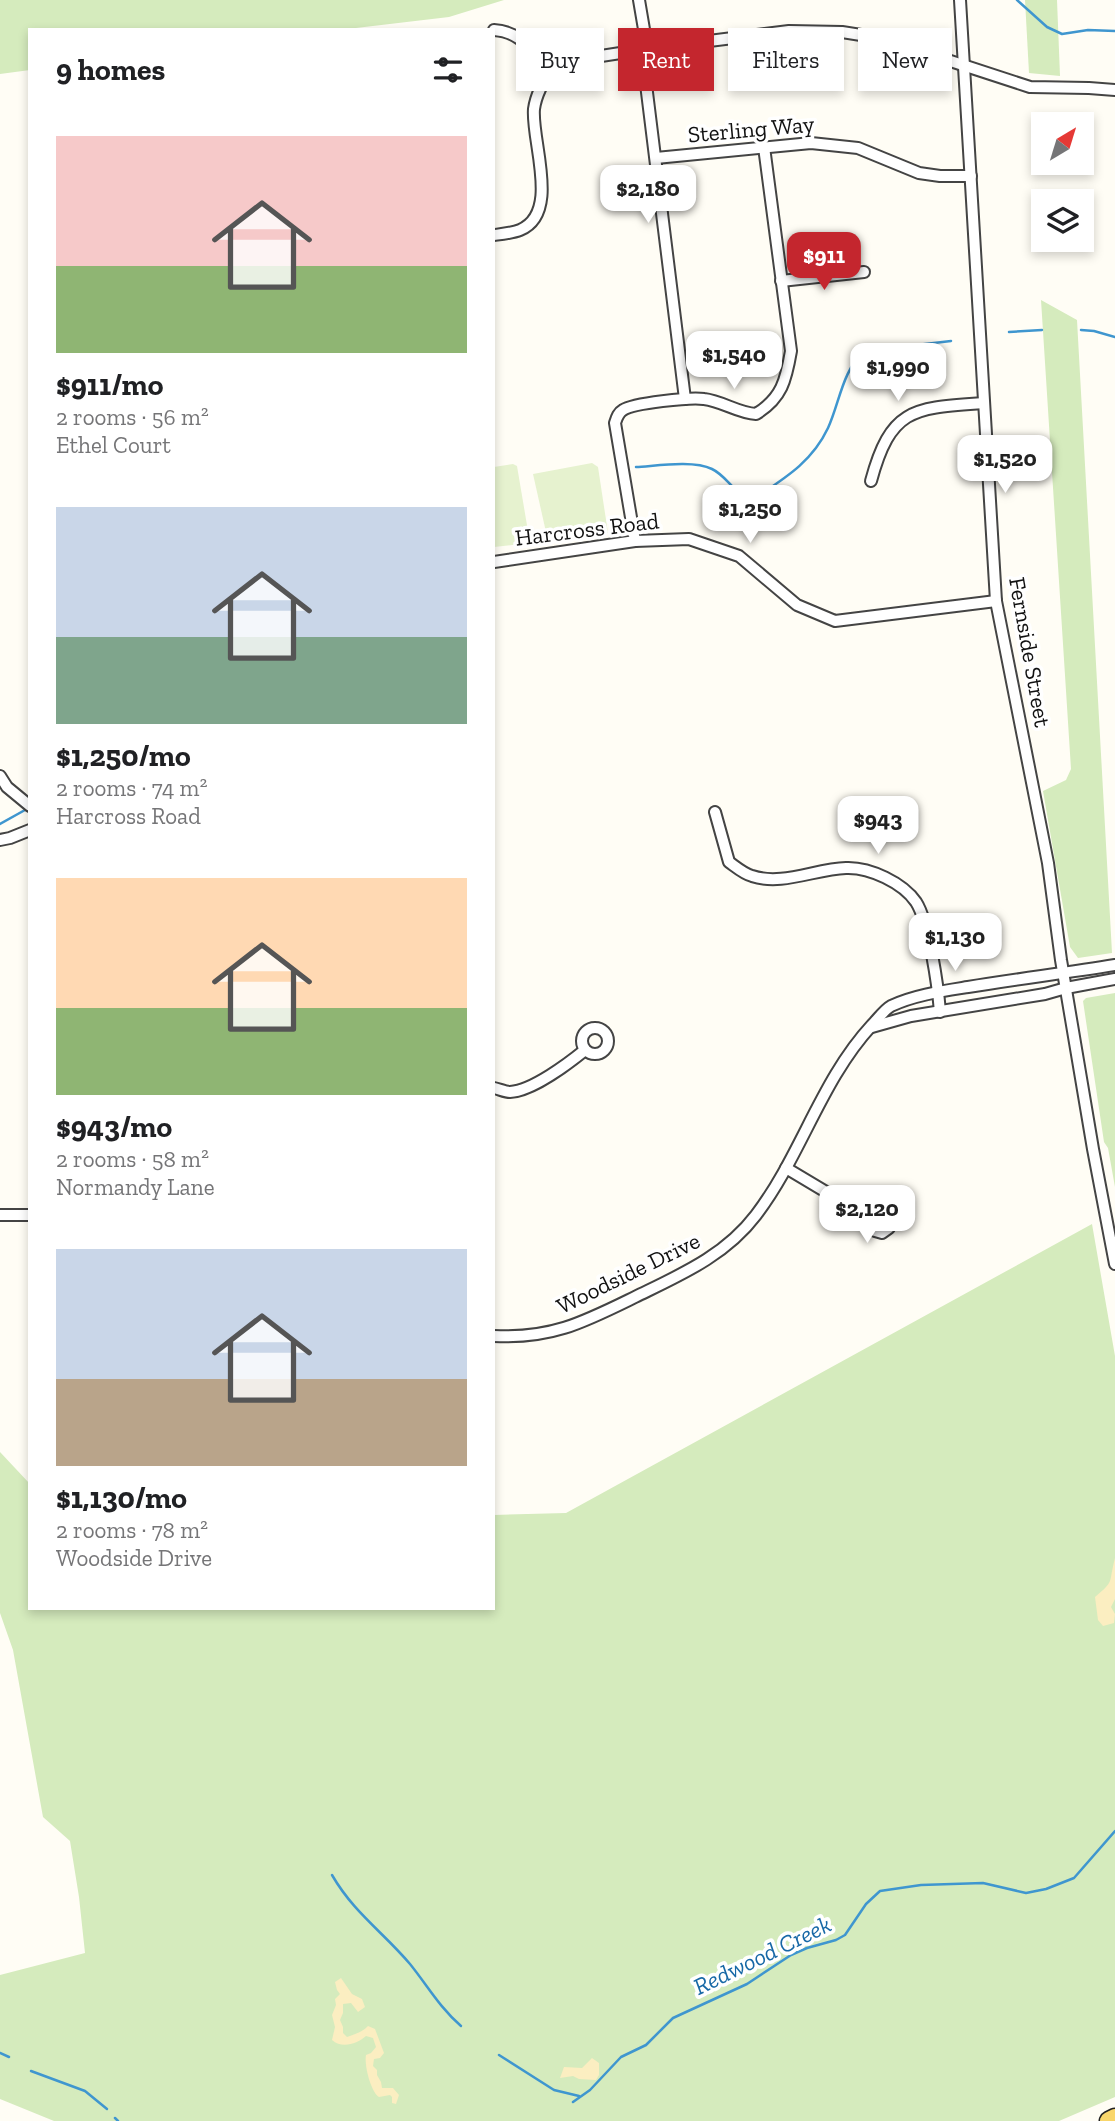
<!DOCTYPE html>
<html lang="en">
<head>
<meta charset="utf-8">
<style>
	body { margin:0; font-family:"Zilla Slab",serif; background:#f2f2f2; color:#202124; height:100vh; display:flex; flex-direction:column; font-size:26px; white-space:nowrap }
	* { box-sizing:border-box; margin:0 }
	p { font-size:23px; color:#757577 }
	.icon { flex:none; width:38px; height:38px; fill:none; stroke:currentColor; stroke-width:2; stroke-linecap:round; stroke-linejoin:round }
	.map { position:relative; flex:1; overflow:hidden }
	.details { position:absolute; left:28px; top:28px; width:467px; height:1582px; display:flex; flex-direction:column; background:#fff; border-radius:0px; box-shadow:0 4px 10px #0003 }
	.details>* { flex:none }
	.hud { position:absolute; left:516px; top:28px; width:494px; height:63px; display:flex; gap:14px }
	.needle { width:46px; rotate:38deg }
	.fabs { position:absolute; left:1031px; top:112px; display:grid; gap:14px }
	.fabs a { display:grid; place-items:center; width:63px; height:63px; border-radius:0px; background:#fff; box-shadow:0 4px 10px #0003; font-size:35px }
	.price { position:absolute; translate:-50% -60px; padding:0 16px; border-radius:14px; background:#fff; color:#222; font-size:23px; line-height:46px; filter:drop-shadow(0 2px 4px #0008) }
	.price::after { content:''; position:absolute; left:50%; top:42px; width:21px; height:16px; margin-left:-10px; background:inherit; clip-path:polygon(0 0,100% 0,50% 100%) }
	.price.selected { background:#c4262e; color:#fff }
	ul { padding:0; list-style:none }
	li { display:grid; align-content:center; gap:14px; height:371px; padding:0 28px }
	li span { display:grid; place-items:center; height:217px; border-radius:0px; color:#555 }
	li>.icon { margin-inline-start:auto }
	span .icon { width:126px; height:126px; fill:#fffc; stroke-width:1 }
	li b { font-size:30px }
	h2 { display:flex; justify-content:space-between; align-items:center; height:84px; padding:0 28px; font-size:30px }
	.tag { padding:0 24px; border-radius:0px; background:#fff; box-shadow:0 4px 10px #0003; font-size:24px; line-height:63px }
	.tag.selected { background:#c4262e; color:#fff }
	.map>svg:first-child { display:block }
</style>
</head>
<body>
<div class="map">
<svg width="1115" height="2121" viewBox="0 0 1115 2121">
	<rect width="100%" height="100%" fill="#fffdf5"/>
	<g fill="#d5ebbd">
		<path d="M0,0h504l-55,17 -110,13h-309v40l-30,4z"/>
		<path d="M1025,0h32l3,76 -31,-3z"/>
		<path d="M1041,300l36,20 35,633 -34,5 -8,-11 -27,-156 23,-11 5,-11z"/>
		<path d="M1115,993v194l-7,-39 -4,-6 -21,-141 3,-3z"/>
		<path d="M1092,1224l23,132v741l-56,24h-1005l-54,-22v-124l85,-22 -6,-56 -9,-56 -27,-24 -30,-167 -13,-37v-161l30,32v124h464v-93l72,-2z"/>
	</g>
	<g fill="#fbeec1">
		<path d="M1115,1558v41l-4,8 4,7 -1,9 -11,3 -5,-6 -3,-23c20,-17 13,-12 20,-39z"/>
		<path d="M341,1978l11,16 10,5 3,8 -7,5 -7,-9 -8,1v9l-3,7 3,7v6l4,4c9,-3 15,-5 21,-11l7,3 9,24 -4,5 -6,1 -1,7 4,4v5l4,7 1,6h11l6,7 -3,9 -4,-1v-6l-2,-2 -11,2c-8,-5 -15,-32 -13,-42l5,-2 5,-6 -3,-9 -7,-2c-9,8 -24,13 -34,4l3,-13 -3,-12 4,-10 -1,-6 5,-5 -3,-4 -2,-8z"/>
		<path d="M592,2058l7,5v12l-3,5 -17,-1 -6,-3 -13,2 4,-11 18,1z"/>
	</g>
	<g fill="#e6f2cf">
		<path d="M592,463l6,4 10,66 -60,8 -15,-67z"/>
		<path d="M513,464l4,2 13,77 -36,4v-80z"/>
	</g>
	<g fill="none" stroke-linecap="round" stroke-linejoin="round">
		<g stroke="#3f96cf" stroke-width="2.5">
			<path d="M1017,0l30,27 15,7 26,-4 27,1"/>
			<path d="M1081,330l13,1 21,6"/>
			<path d="M1009,332l33,-2"/>
			<path d="M636,467c20,-1 57,-7 76,2 17,8 22,28 43,29 30,-20 57,-36 73,-70 12,-26 14,-58 37,-77l86,-10"/>
			<path d="M0,824l25,-14"/>
			<path d="M332,1875c22,38 51,57 78,89 17,21 30,44 51,62"/>
			<path d="M0,2053l9,4"/>
			<path d="M499,2055l55,35 25,6"/>
			<path d="M31,2071l54,20 22,18"/>
			<path d="M573,2102l17,-12 31,-33 25,-12 27,-27 74,-34 44,-29 16,-7 29,-8 9,-5 21,-31 14,-13 41,-6 62,-2 43,10 20,-4 28,-11 41,-47"/>
			<path d="M115,2118l3,3"/>
		</g>
		<g stroke="#444" stroke-width="14">
			<g id="street">
				<path d="M639,0l7,41 -3,19 42,339"/>
				<path d="M960,0l36,601 52,262 13,97 32,189 22,115"/>
				<path d="M494,30c26,1 39,22 57,39"/>
				<path d="M551,69l37,-11 65,-10 136,-17 53,1 38,6 150,49 59,1 26,2"/>
				<path d="M656,158l155,-15 47,5 61,25 21,3h31"/>
				<path d="M494,235c8,-1 19,-2 26,-5 41,-17 11,-89 14,-121 2,-15 10,-28 17,-40"/>
				<path d="M781,281l83,-9"/>
				<path d="M871,481c20,-74 43,-73 113,-78"/>
				<path d="M635,541l-20,-118c2,-6 3,-10 8,-13 10,-7 68,-13 81,-11 18,2 34,14 52,15 26,-16 30,-34 35,-63l-27,-204"/>
				<path d="M494,562l141,-21 54,-2 50,17 58,49 38,16 161,-20"/>
				<path d="M0,776l7,11 23,19"/>
				<path d="M715,812l14,50c7,5 15,12 23,14 30,10 63,-7 94,-8 24,-1 57,15 70,34 13,20 22,85 24,110"/>
				<path d="M0,840l10,-2 20,-8"/>
				<path d="M872,1027l39,-11 134,-22 21,-6 49,-9"/>
				<circle cx="595" cy="1041" r="13"/>
				<path d="M494,1088c5,1 11,4 16,4 22,-1 59,-29 75,-42"/>
				<path d="M786,1168l82,49v9l7,5 7,2 7,-5 2,-7 -6,-9h-12l-5,5"/>
				<path d="M0,1215h30"/>
				<path d="M494,1336c58,3 90,-14 141,-39 45,-22 90,-41 121,-82 45,-59 65,-135 116,-190 6,-6 12,-15 19,-19 23,-11 52,-15 77,-19 49,-8 98,-14 147,-22"/>
			</g>
		</g>
		<g stroke="#222" stroke-width="21">
			<path id="primary" d="M1109,2121l6,-3"/>
		</g>
		<use href="#street" stroke="#fff" stroke-width="10"/>
		<use href="#primary" stroke="#f9d66b" stroke-width="18"/>
	</g>
	<g text-anchor="middle" dominant-baseline="central" stroke-width="7" stroke-linejoin="round" paint-order="stroke">
		<g font-size="23" fill="#111" stroke="#fff">
			<text transform="translate(751 129) rotate(-5)">Sterling Way</text>
			<text transform="translate(587 529) rotate(-7)">Harcross Road</text>
			<text transform="translate(1030 652) rotate(80)">Fernside Street</text>
			<text transform="translate(628 1273) rotate(-26)">Woodside Drive</text>
		</g>
		<g font-size="24" font-style="italic" fill="#1768a6" stroke="#fff">
			<text transform="translate(762 1955) rotate(-26)">Redwood Creek</text>
		</g>
	</g>
</svg>
<div class="fabs">
<a><svg class="needle" viewBox="-14 -14 28 28"><path d="M0-13l5 13h-10z" fill="#e53935"/><path d="M0 13l5-13h-10z" fill="#757577"/></svg></a>
<a><svg class="icon" aria-label="layers" viewBox="0 0 24 24"><path d="M12 4l9 5-9 5-9-5zM3 14l9 5 9-5"/></svg></a>
</div>
<b class="price" style="left:648px;top:225px">$2,180</b>
<b class="price selected" style="left:824px;top:292px">$911</b>
<b class="price" style="left:734px;top:391px">$1,540</b>
<b class="price" style="left:898px;top:403px">$1,990</b>
<b class="price" style="left:1005px;top:495px">$1,520</b>
<b class="price" style="left:750px;top:545px">$1,250</b>
<b class="price" style="left:878px;top:856px">$943</b>
<b class="price" style="left:955px;top:973px">$1,130</b>
<b class="price" style="left:867px;top:1245px">$2,120</b>
<div class="hud">
<a class="tag">Buy</a>
<a class="tag selected">Rent</a>
<a class="tag">Filters</a>
<a class="tag">New</a>
</div>
<section class="details">
<h2>9 homes<svg class="icon" aria-label="filters" viewBox="0 0 24 24"><path d="M4 7h16M4 17h16"/><circle cx="9" cy="7" r="2"/><circle cx="15" cy="17" r="2"/></svg></h2>
<ul>
<li><span style="background:linear-gradient(#f6c9c9 60%,#8fb573 0)"><svg class="icon" aria-label="home" viewBox="0 0 24 24"><path d="M3 11l9-7 9 7M6 9v11h12V9"/></svg></span><div><b>$911/mo</b><p>2 rooms · 56 m²</p><p>Ethel Court</p></div></li>
<li><span style="background:linear-gradient(#c9d6e8 60%,#7fa58c 0)"><svg class="icon" aria-label="home" viewBox="0 0 24 24"><path d="M3 11l9-7 9 7M6 9v11h12V9"/></svg></span><div><b>$1,250/mo</b><p>2 rooms · 74 m²</p><p>Harcross Road</p></div></li>
<li><span style="background:linear-gradient(#ffd9b3 60%,#8fb573 0)"><svg class="icon" aria-label="home" viewBox="0 0 24 24"><path d="M3 11l9-7 9 7M6 9v11h12V9"/></svg></span><div><b>$943/mo</b><p>2 rooms · 58 m²</p><p>Normandy Lane</p></div></li>
<li><span style="background:linear-gradient(#c9d6e8 60%,#b9a48a 0)"><svg class="icon" aria-label="home" viewBox="0 0 24 24"><path d="M3 11l9-7 9 7M6 9v11h12V9"/></svg></span><div><b>$1,130/mo</b><p>2 rooms · 78 m²</p><p>Woodside Drive</p></div></li>
</ul>
</section>
</div>
</body>
</html>
